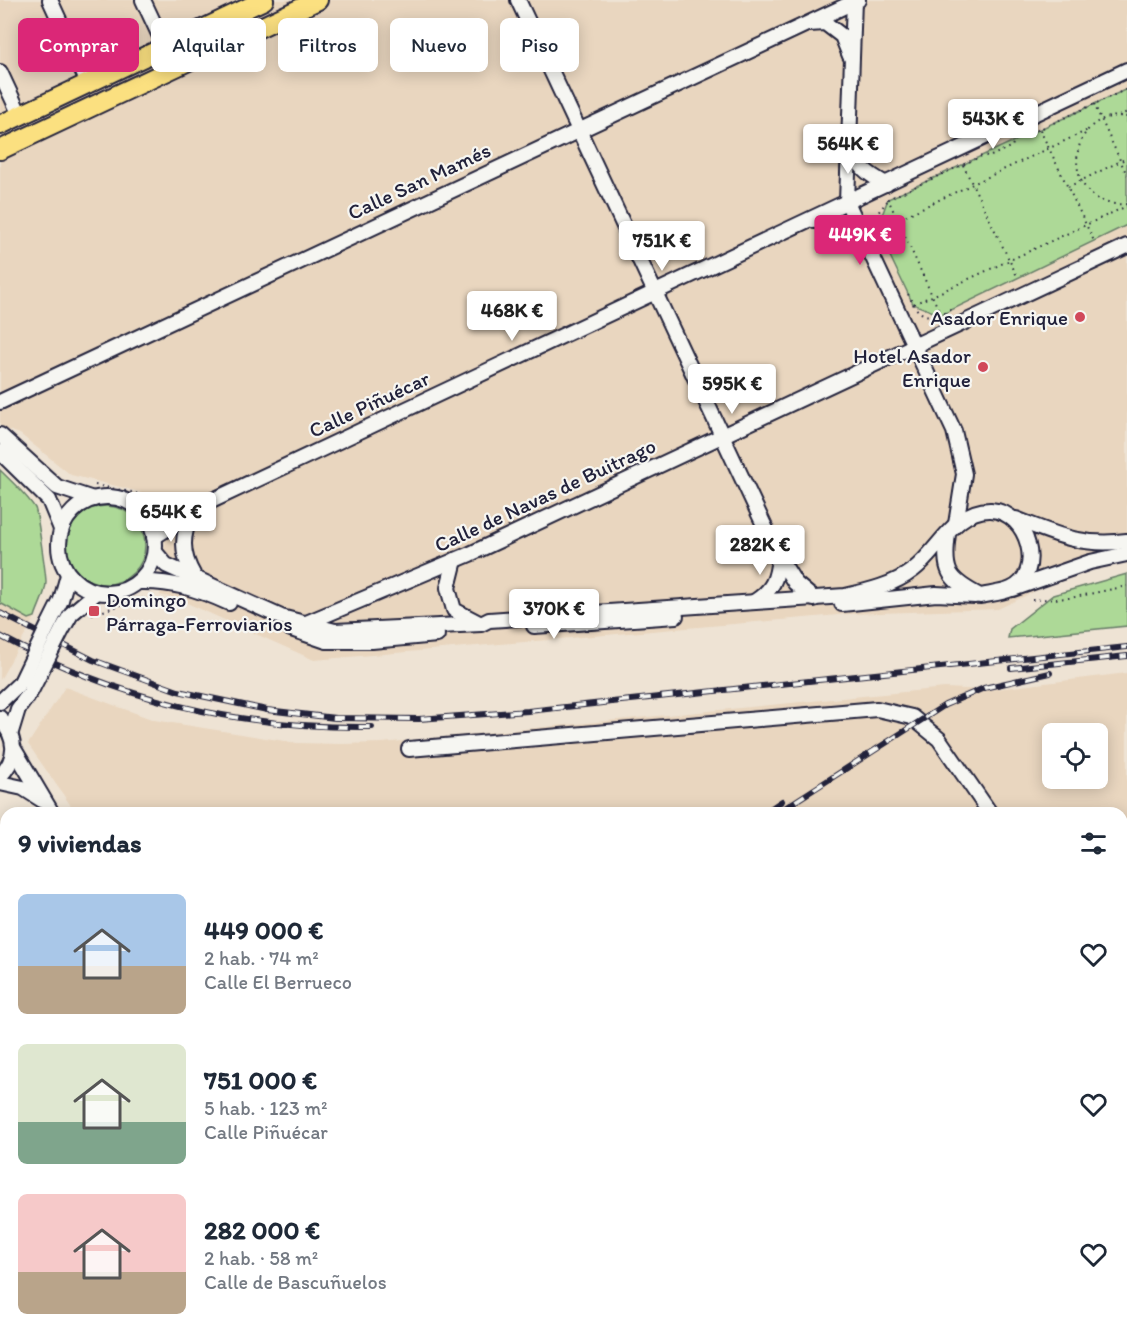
<!DOCTYPE html>
<html lang="es">
<head>
<meta charset="utf-8">
<style>
	body { margin:0; font-family:Itim,sans-serif; background:#f2f2f3; color:#1f2937; height:100vh; display:flex; flex-direction:column; font-size:22px; white-space:nowrap }
	* { box-sizing:border-box; margin:0 }
	p { font-size:20px; color:#747a83 }
	.icon { flex:none; width:33px; height:33px; fill:none; stroke:currentColor; stroke-width:2; stroke-linecap:round; stroke-linejoin:round }
	.map { position:relative; flex:1; overflow:hidden }
	.drawer { position:absolute; left:0px; top:807px; width:1128px; height:536px; display:flex; flex-direction:column; background:#fff; border-radius:18px 18px 0 0; box-shadow:0 3px 15px #0003 }
	.drawer>* { flex:none }
	.banner { position:absolute; left:18px; top:18px; width:600px; height:54px; display:flex; gap:12px }
	.buttons { position:absolute; left:1042px; top:723px; display:grid; gap:12px }
	.buttons a { display:grid; place-items:center; width:66px; height:66px; border-radius:9px; background:#fff; box-shadow:0 3px 15px #0003; font-size:30px }
	.price { position:absolute; translate:-50% -51px; padding:0 14px; border-radius:6px; background:#fff; color:#222; font-size:20px; line-height:39px; filter:drop-shadow(0 2px 3px #0008) }
	.price::after { content:''; position:absolute; left:50%; top:36px; width:18px; height:14px; margin-left:-9px; background:inherit; clip-path:polygon(0 0,100% 0,50% 100%) }
	.price.active { background:#db2777; color:#fff }
	ul { padding:0; list-style:none }
	li { display:flex; align-items:center; gap:18px; height:150px; padding:0 18px }
	li span { display:grid; place-items:center; flex:none; width:168px; height:120px; border-radius:9px; color:#555 }
	li>.icon { margin-inline-start:auto }
	span .icon { width:72px; height:72px; fill:#fffc; stroke-width:1 }
	li b { font-size:26px }
	h2 { display:flex; justify-content:space-between; align-items:center; height:72px; padding:0 18px; font-size:26px }
	.tag { padding:0 21px; border-radius:9px; background:#fff; box-shadow:0 3px 15px #0003; font-size:21px; line-height:54px }
	.tag.active { background:#db2777; color:#fff }
	.map>svg:first-child { display:block }
</style>
</head>
<body>
<div class="map">
<svg width="1127" height="1342" viewBox="0 0 1127 1342">
	<rect width="100%" height="100%" fill="#eee3d4"/>
	<filter id="ink" filterUnits="userSpaceOnUse"><feTurbulence type="fractalNoise" baseFrequency=".0167" numOctaves="2"/><feDisplacementMap in="SourceGraphic" scale="12" xChannelSelector="R" yChannelSelector="G"/><feConvolveMatrix kernelMatrix="1 2 1 2 8 2 1 2 1" color-interpolation-filters="sRGB"/></filter>
	<g filter="url(#ink)">
		<g fill="#e9d6bf" fill-rule="evenodd">
			<path d="M0,0h1127v547l-129,62 -148,5 -536,46 -136,-61 -18,-4 5,-52 -25,-51 -69,-17 -51,-41 -20,-7z"/>
			<path d="M0,556l40,44 -5,17 -35,63z"/>
			<path d="M1127,673v600l-5,2v-462h-1046l-48,-69 37,-57 89,33 143,23 44,1 41,-1 563,-55 43,2zM1053,734h45v44h-45z"/>
			<path d="M435,1337h515l-15,5h-496z"/>
		</g>
		<g fill="#add997" stroke="#687e69" stroke-width="1.5">
			<path d="M1127,89v136l-186,90 -28,-11 -36,-75 11,-30z"/>
			<path d="M0,470c12,12 26,24 35,38 2,3 11,67 11,74 0,12 -8,24 -11,35l-6,2 -29,-16z"/>
			<circle cx="106" cy="545" r="39"/>
			<path d="M1127,574v52l-119,12 2,-9 43,-34z"/>
		</g>
		<g fill="none" stroke-linecap="round" stroke-linejoin="round">
			<g stroke="#22223b" stroke-width="18">
				<g id="minor">
					<path d="M50,0l38,83"/>
					<path d="M143,0l22,47"/>
					<path d="M518,0l261,557 16,26 19,16"/>
					<path d="M854,0l-7,202 107,229 10,43 -8,50"/>
					<path d="M809,24l16,-1 17,13 8,20"/>
					<path d="M0,72l20,43"/>
					<path d="M853,147c4,20 15,27 33,37"/>
					<path d="M815,221l16,-3 28,11"/>
					<path d="M0,402l858,-402"/>
					<path d="M0,435l57,52 36,12"/>
					<path d="M0,452l49,48 12,29"/>
					<circle cx="107" cy="545" r="48"/>
					<path d="M137,507l23,5 32,-1"/>
					<path d="M192,511c-10,25 -12,41 2,65"/>
					<path d="M1016,519c41,16 66,28 111,22"/>
					<path d="M154,537l53,-34 920,-433"/>
					<path d="M155,552l11,13 115,52 54,14 146,-7 8,-4 356,-24c23,-5 49,-11 68,-26 26,-19 41,-61 78,-60 38,2 54,64 20,79 -9,4 -22,5 -31,7 -33,-17 -37,-25 -32,-62"/>
					<path d="M455,560l-7,28 6,22 25,13"/>
					<path d="M139,582c33,-1 59,7 90,21"/>
					<path d="M1013,589l77,-27 37,-8"/>
					<path d="M754,602c19,-12 23,-23 25,-45"/>
					<path d="M842,604l94,-10 39,2"/>
					<path d="M49,624l12,-24 7,-25"/>
					<path d="M304,624l166,-70 657,-308"/>
					<path d="M534,626l142,-10"/>
					<path d="M291,629l35,12h46l65,-6"/>
					<path d="M62,630l9,-16 25,-21"/>
					<path d="M0,702l21,-20"/>
					<path d="M0,718c16,20 19,39 0,58"/>
					<path d="M11,732l7,-23 13,-18"/>
					<path d="M14,749l38,64"/>
					<path d="M409,749l468,-40 35,8 27,22 51,74"/>
					<path d="M0,783l23,5 19,12"/>
					<path d="M1122,948l5,-4"/>
					<path d="M1122,1004l5,1"/>
					<path d="M0,1224l6,12"/>
					<path d="M56,1336l3,6"/>
					<path d="M404,1336l4,6"/>
					<path d="M895,1342l14,-6"/>
				</g>
			</g>
			<g stroke="#22223b" stroke-width="22">
				<g id="major">
					<path d="M0,125l264,-125"/>
					<path d="M0,150l318,-150"/>
				</g>
			</g>
			<g stroke="#22223b" stroke-width="26">
				<g id="highway">
					<path d="M1122,1286l5,-1"/>
					<path d="M1122,1315l5,-2"/>
					<path d="M991,1342l15,-6"/>
					<path d="M1052,1342l14,-6"/>
					<path d="M1123,1342l4,-1"/>
				</g>
			</g>
			<g stroke="#22223b" stroke-width="2" stroke-dasharray="1.5 4.5" stroke-linecap="butt">
				<path d="M1094,104l33,71"/>
				<path d="M1119,116l8,-4"/>
				<path d="M1127,117c-64,-10 -69,94 0,87"/>
				<path d="M1040,130l54,111"/>
				<path d="M963,165l55,113"/>
				<path d="M1068,187l59,-29"/>
				<path d="M877,229v-15l11,-14"/>
				<path d="M882,238l-5,-9 211,-99"/>
				<path d="M908,294l5,10 19,-8 195,-90"/>
				<path d="M913,304c7,12 15,13 28,11"/>
				<path d="M951,310l-10,5 -53,-116 96,-44 5,2 23,-11 2,-5 113,-52"/>
				<path d="M95,485l42,8"/>
				<path d="M1032,600l38,-2 57,-12"/>
				<path d="M92,615l51,-18"/>
				<path d="M0,1038l6,12"/>
				<path d="M0,1127l6,7"/>
				<path d="M0,1158l6,7"/>
				<path d="M114,1336l3,6"/>
				<path d="M152,1336l3,6"/>
			</g>
			<use href="#minor" stroke="#f6f6f2" stroke-width="14"/>
			<use href="#major" stroke="#fbe080" stroke-width="18"/>
			<use href="#highway" stroke="#fbe080" stroke-width="21"/>
			<g stroke="#22223b" stroke-width="6">
				<g id="rail">
					<path d="M0,613l93,47 85,31 89,19 68,8 84,1 109,-8 599,-64"/>
					<path d="M0,636c117,63 238,93 372,91"/>
					<path d="M1011,668l116,-12"/>
					<path d="M764,813l18,-12"/>
					<path d="M777,813l168,-108 39,-17 66,-15"/>
					<path d="M0,993l6,12"/>
					<path d="M0,1014l6,11"/>
					<path d="M173,1336l3,6"/>
				</g>
			</g>
			<use href="#rail" stroke="#f6f6f2" stroke-width="4" stroke-dasharray="11" stroke-linecap="butt"/>
			<g stroke="#22223b" stroke-width="18" stroke-linecap="butt">
				<g id="minor-bridge">
					<path d="M21,682l28,-58"/>
					<path d="M31,691l31,-61"/>
				</g>
			</g>
			<use href="#minor-bridge" stroke="#f6f6f2" stroke-width="14"/>
		</g>
	</g>
	<g fill="#d1495b" stroke="#f6f6f2" stroke-width="2">
		<circle cx="1080" cy="317" r="6"/>
		<circle cx="983" cy="367" r="6"/>
		<rect x="88" y="605" width="12" height="12" rx="3"/>
	</g>
	<g text-anchor="middle" dominant-baseline="central" stroke-width="4.5" stroke-linejoin="round" paint-order="stroke">
		<g font-size="21" fill="#22223b" stroke="#f6f6f2">
			<text transform="translate(419 181) rotate(-25)">Calle San Mamés</text>
			<text transform="translate(369 404) rotate(-25)">Calle Piñuécar</text>
			<text transform="translate(545 495) rotate(-25)">Calle de Navas de Buitrago</text>
		</g>
		<g font-size="21" fill="#22223b" stroke="#f6f6f2" text-anchor="end">
			<text x="1068" y="317">Asador Enrique</text>
			<text x="971" y="355">Hotel Asador<tspan x="971" dy="24">Enrique</tspan></text>
			<text x="106" y="599" text-anchor="start">Domingo<tspan x="106" dy="24">Párraga-Ferroviarios</tspan></text>
		</g>
	</g>
</svg>
<div class="buttons">
<a><svg class="icon" aria-label="locate" viewBox="0 0 24 24"><circle cx="12" cy="12" r="6"/><path d="M12 2v4M12 18v4M2 12h4M18 12h4"/></svg></a>
</div>
<b class="price" style="left:993px;top:150px">543K €</b>
<b class="price" style="left:848px;top:175px">564K €</b>
<b class="price active" style="left:860px;top:266px">449K €</b>
<b class="price" style="left:662px;top:272px">751K €</b>
<b class="price" style="left:512px;top:342px">468K €</b>
<b class="price" style="left:732px;top:415px">595K €</b>
<b class="price" style="left:171px;top:543px">654K €</b>
<b class="price" style="left:760px;top:576px">282K €</b>
<b class="price" style="left:554px;top:640px">370K €</b>
<div class="banner">
<a class="tag active">Comprar</a>
<a class="tag">Alquilar</a>
<a class="tag">Filtros</a>
<a class="tag">Nuevo</a>
<a class="tag">Piso</a>
</div>
<section class="drawer">
<h2>9 viviendas<svg class="icon" aria-label="filters" viewBox="0 0 24 24"><path d="M4 7h16M4 17h16"/><circle cx="9" cy="7" r="2"/><circle cx="15" cy="17" r="2"/></svg></h2>
<ul>
<li><span style="background:linear-gradient(#a9c7e8 60%,#b9a48a 0)"><svg class="icon" aria-label="home" viewBox="0 0 24 24"><path d="M3 11l9-7 9 7M6 9v11h12V9"/></svg></span><div><b>449 000 €</b><p>2 hab. · 74 m²</p><p>Calle El Berrueco</p></div><svg class="icon" aria-label="heart" viewBox="0 0 24 24"><path d="M12 20l-8-8c-3-5 5-10 8-4 3-6 11-1 8 4z"/></svg></li>
<li><span style="background:linear-gradient(#dfe7d0 65%,#7fa58c 0)"><svg class="icon" aria-label="home" viewBox="0 0 24 24"><path d="M3 11l9-7 9 7M6 9v11h12V9"/></svg></span><div><b>751 000 €</b><p>5 hab. · 123 m²</p><p>Calle Piñuécar</p></div><svg class="icon" aria-label="heart" viewBox="0 0 24 24"><path d="M12 20l-8-8c-3-5 5-10 8-4 3-6 11-1 8 4z"/></svg></li>
<li><span style="background:linear-gradient(#f6c9c9 65%,#b9a48a 0)"><svg class="icon" aria-label="home" viewBox="0 0 24 24"><path d="M3 11l9-7 9 7M6 9v11h12V9"/></svg></span><div><b>282 000 €</b><p>2 hab. · 58 m²</p><p>Calle de Bascuñuelos</p></div><svg class="icon" aria-label="heart" viewBox="0 0 24 24"><path d="M12 20l-8-8c-3-5 5-10 8-4 3-6 11-1 8 4z"/></svg></li>
</ul>
</section>
</div>
</body>
</html>
